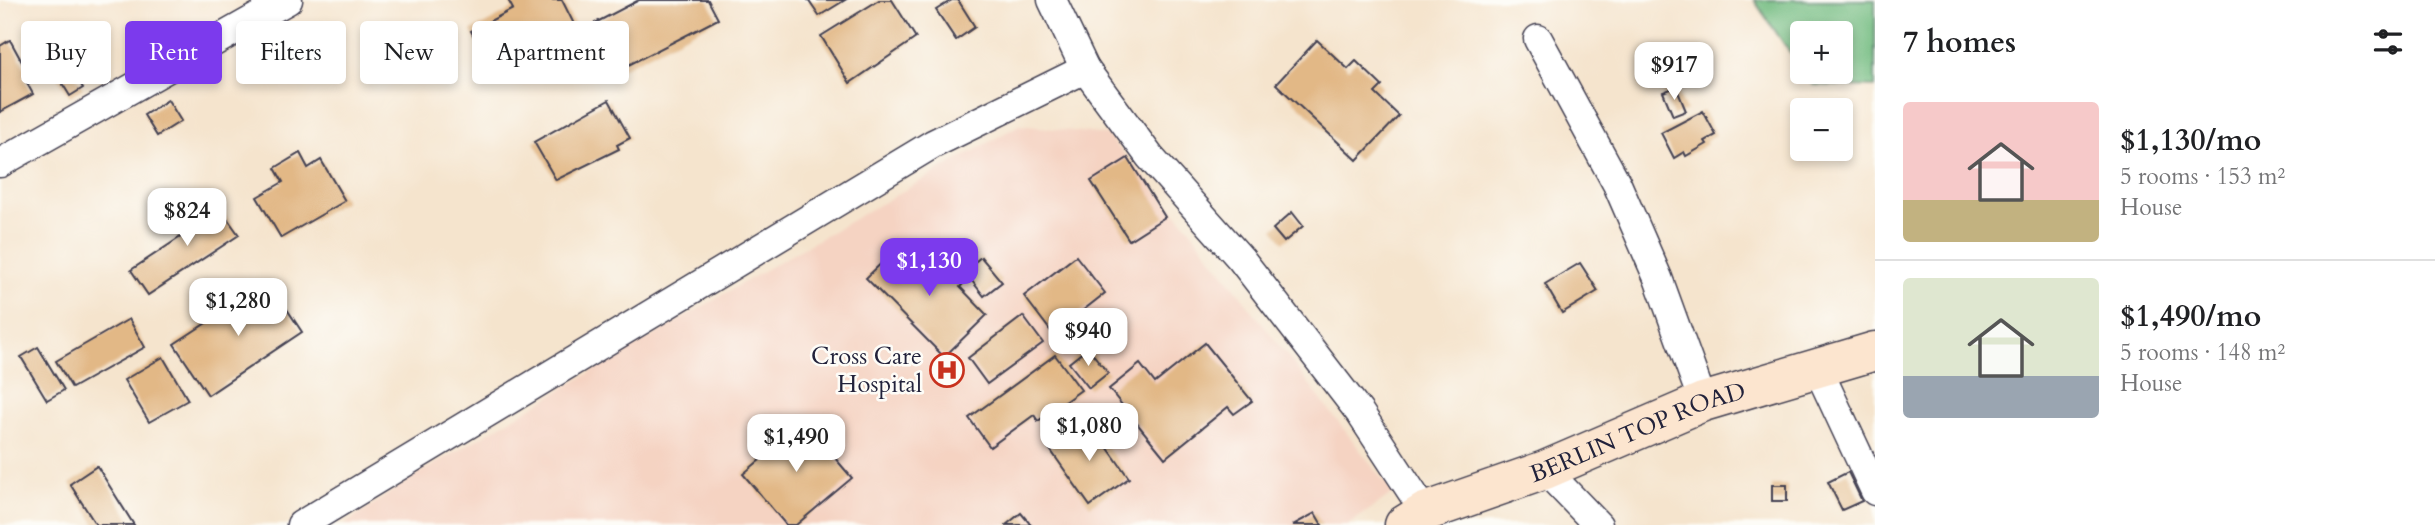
<!DOCTYPE html>
<html lang="en">
<head>
<meta charset="utf-8">
<style>
	body { margin:0; font-family:Cardo,serif; background:#f2f2f2; color:#202124; height:100vh; display:flex; flex-direction:column; font-size:26px; white-space:nowrap }
	* { box-sizing:border-box; margin:0 }
	p { font-size:23px; color:#757577 }
	.icon { flex:none; width:38px; height:38px; fill:none; stroke:currentColor; stroke-width:2; stroke-linecap:round; stroke-linejoin:round }
	.map { position:relative; flex:1; overflow:hidden }
	.side { display:flex; flex-direction:column; background:#fff; width:560px }
	.side>* { flex:none }
	.top-card { position:absolute; left:21px; top:21px; width:665px; height:63px; display:flex; gap:14px }
	.controls { position:absolute; left:1790px; top:21px; display:grid; gap:14px }
	.controls a { display:grid; place-items:center; width:63px; height:63px; border-radius:7px; background:#fff; box-shadow:0 4px 10px #0003; font-size:35px }
	.price { position:absolute; translate:-50% -60px; padding:0 16px; border-radius:14px; background:#fff; color:#222; font-size:23px; line-height:46px; filter:drop-shadow(0 2px 4px #0008) }
	.price::after { content:''; position:absolute; left:50%; top:42px; width:21px; height:16px; margin-left:-10px; background:inherit; clip-path:polygon(0 0,100% 0,50% 100%) }
	.price.on { background:#7c3aed; color:#fff }
	ul { padding:0; list-style:none }
	li { display:flex; align-items:center; gap:21px; height:175px; padding:0 28px }
	li+li { border-top:2px solid #e0e0e0 }
	li span { display:grid; place-items:center; flex:none; width:196px; height:140px; border-radius:7px; color:#555 }
	li>.icon { margin-inline-start:auto }
	span .icon { width:84px; height:84px; fill:#fffc; stroke-width:1 }
	li b { font-size:30px }
	h2 { display:flex; justify-content:space-between; align-items:center; height:84px; padding:0 28px; font-size:30px }
	.chip { padding:0 24px; border-radius:7px; background:#fff; box-shadow:0 4px 10px #0003; font-size:24px; line-height:63px }
	.chip.on { background:#7c3aed; color:#fff }
	main { display:flex; flex:1; min-height:0 }
	.map>svg:first-child { display:block }
</style>
</head>
<body>
<main>
<div class="map">
<svg width="1875" height="525" viewBox="0 0 1875 525">
	<rect width="100%" height="100%" fill="#fdfcf7"/>
	<filter id="ink" filterUnits="userSpaceOnUse"><feTurbulence type="fractalNoise" baseFrequency=".0143" numOctaves="2"/><feDisplacementMap in="SourceGraphic" scale="14" xChannelSelector="R" yChannelSelector="G"/><feConvolveMatrix kernelMatrix="1 2 1 2 8 2 1 2 1" color-interpolation-filters="sRGB"/></filter>
	<filter id="wash" filterUnits="userSpaceOnUse"><feTurbulence type="fractalNoise" baseFrequency=".00686" numOctaves="4" result="noise"/><feDisplacementMap in="SourceGraphic" scale="28" xChannelSelector="R" yChannelSelector="G"/><feGaussianBlur stdDeviation="1.57" result="paint"/><feColorMatrix in="noise" values="0 0 0 0 0 0 0 0 0 0 0 0 0 0 0 0 0 1.4 0 .05"/><feComposite in="paint" operator="in"/></filter>
	<g filter="url(#wash)">
		<rect width="100%" height="100%" fill="#f5e4cd"/>
		<path fill="#f5d3c2" d="M1019,125l88,10 78,88 208,270 -45,32h-1004l69,-48 364,-214z"/>
		<path fill="#77be84" stroke="#4c7060" stroke-width="2" d="M1754,0h121v87l-62,-2 -9,-13h37v-39h-39v37z"/>
		<g id="blocks">
			<g fill="#e2b886">
				<path d="M508,0h54l14,28 -84,43 -21,-40 42,-22z"/>
				<path d="M639,0h69l10,19 -99,51 -24,-47z"/>
				<path d="M808,0h37l-26,16z"/>
				<path d="M879,0h13l24,38 -66,45 -29,-47z"/>
				<path d="M952,0h6l17,27 -19,13 -20,-30z"/>
				<path d="M10,40l18,33 -5,3 10,18 -33,18v-66z"/>
				<path d="M1317,40l31,29 8,-8 26,25 -7,7 24,23 -42,44 -81,-76z"/>
				<path d="M70,67l13,21 -13,8 -13,-21z"/>
				<path d="M1676,87l10,24 -13,5 -10,-24z"/>
				<path d="M168,100l13,21 -24,15 -13,-21z"/>
				<path d="M609,100l21,38 -13,7 2,4 -63,31 -22,-38z"/>
				<path d="M1703,111l13,24 -11,6 2,3 -21,12 -2,-4 -10,6 -13,-25z"/>
				<path d="M300,153l8,15 13,-8 24,41 -64,37 -24,-41 26,-15 -8,-14z"/>
				<path d="M1128,158l37,59 -36,23 -38,-59z"/>
				<path d="M214,200l25,35 -91,60 -17,-25 54,-36 -7,-10z"/>
				<path d="M1292,212l11,14 -19,16 -11,-13z"/>
				<path d="M928,246l36,37 -4,4 27,28 -43,42 -78,-79 26,-25 14,14z"/>
				<path d="M1076,256l29,37 -52,41 -29,-38z"/>
				<path d="M981,257l21,25 -18,14 -20,-25z"/>
				<path d="M1580,263l18,28 -36,22 -17,-29z"/>
				<path d="M269,282l33,50 -94,63 -34,-51z"/>
				<path d="M1023,316l20,27 -56,41 -19,-26z"/>
				<path d="M129,319l16,28 -73,41 -16,-27z"/>
				<path d="M1205,343l47,58 -18,13 -6,-7 -63,51 -56,-69 31,-25 15,19z"/>
				<path d="M38,347l26,43 -17,10 -26,-43z"/>
				<path d="M1088,348l20,25 -19,15 -20,-25z"/>
				<path d="M1055,355l26,35 -43,31 -4,-6 -44,32 -21,-29z"/>
				<path d="M163,357l25,43 -39,22 -25,-42z"/>
				<path d="M1088,420l41,58 -39,28 -41,-58z"/>
				<path d="M805,423l47,55 -56,47h-10l-43,-51 18,-15 -5,-6 6,-6 -4,-4 12,-10 4,5 8,-7 5,7z"/>
				<path d="M97,466l37,59h-38l-26,-41z"/>
				<path d="M1848,472l14,29 -20,9 -14,-28z"/>
				<rect x="1772" y="485" width="15" height="16"/>
				<path d="M1021,513l10,12h-25z"/>
				<path d="M1315,513l7,12h-29z"/>
			</g>
		</g>
	</g>
	<g filter="url(#ink)">
		<use href="#blocks" fill-opacity="0" stroke="#423f51" stroke-width="2"/>
		<g fill="none" stroke-linecap="round" stroke-linejoin="round">
			<g stroke="#423f51" stroke-width="31">
				<g id="street">
					<path d="M1052,0l33,69"/>
					<path d="M1538,39l79,145 41,94 45,124"/>
					<path d="M0,163l288,-163"/>
					<path d="M1817,367l58,124"/>
					<path d="M1545,470l53,55"/>
					<path d="M301,525l632,-381 152,-75 65,88 91,102 119,154 65,99"/>
				</g>
			</g>
			<g stroke="#423f51" stroke-width="41">
				<g id="secondary">
					<path id="s1" d="M1404,525l21,-13 120,-42 158,-68 172,-51"/>
				</g>
			</g>
			<use href="#street" stroke="#fff" stroke-width="28"/>
			<use href="#secondary" stroke="#fce5cf" stroke-width="38"/>
		</g>
	</g>
	<defs>
		<g id="hospital-ring" transform="scale(1.75)"><circle r="9.5" fill="#fdfcf7" stroke="#c8321e" stroke-width="1.5"/><path d="M-5-5h3v3.5h4V-5h3V5h-3V1.5h-4V5h-3Z" fill="#c8321e"/></g>
	</defs>
	<g fill-rule="evenodd">
		<use href="#hospital-ring" x="947" y="370"/>
	</g>
	<g text-anchor="middle" dominant-baseline="central" stroke-width="5" stroke-linejoin="round" paint-order="stroke">
		<g font-size="24" fill="#22223b" stroke="#fdfcf7" text-anchor="end">
			<text x="922" y="356">Cross Care<tspan x="922" dy="28">Hospital</tspan></text>
		</g>
		<g font-size="24" fill="#22223b" stroke="#fdfcf7">
			<text stroke="none"><textPath href="#s1" startOffset="252">BERLIN TOP ROAD</textPath></text>
		</g>
	</g>
</svg>
<div class="controls">
<a>+</a>
<a>−</a>
</div>
<b class="price" style="left:1674px;top:102px">$917</b>
<b class="price" style="left:187px;top:248px">$824</b>
<b class="price on" style="left:929px;top:298px">$1,130</b>
<b class="price" style="left:238px;top:338px">$1,280</b>
<b class="price" style="left:1088px;top:368px">$940</b>
<b class="price" style="left:1089px;top:463px">$1,080</b>
<b class="price" style="left:796px;top:474px">$1,490</b>
<div class="top-card">
<a class="chip">Buy</a>
<a class="chip on">Rent</a>
<a class="chip">Filters</a>
<a class="chip">New</a>
<a class="chip">Apartment</a>
</div>
</div>
<section class="side">
<h2>7 homes<svg class="icon" aria-label="filters" viewBox="0 0 24 24"><path d="M4 7h16M4 17h16"/><circle cx="9" cy="7" r="2"/><circle cx="15" cy="17" r="2"/></svg></h2>
<ul>
<li><span style="background:linear-gradient(#f6c9c9 70%,#c2b280 0)"><svg class="icon" aria-label="home" viewBox="0 0 24 24"><path d="M3 11l9-7 9 7M6 9v11h12V9"/></svg></span><div><b>$1,130/mo</b><p>5 rooms · 153 m²</p><p>House</p></div></li>
<li><span style="background:linear-gradient(#dfe7d0 70%,#9aa5b1 0)"><svg class="icon" aria-label="home" viewBox="0 0 24 24"><path d="M3 11l9-7 9 7M6 9v11h12V9"/></svg></span><div><b>$1,490/mo</b><p>5 rooms · 148 m²</p><p>House</p></div></li>
</ul>
</section>
</main>
</body>
</html>
